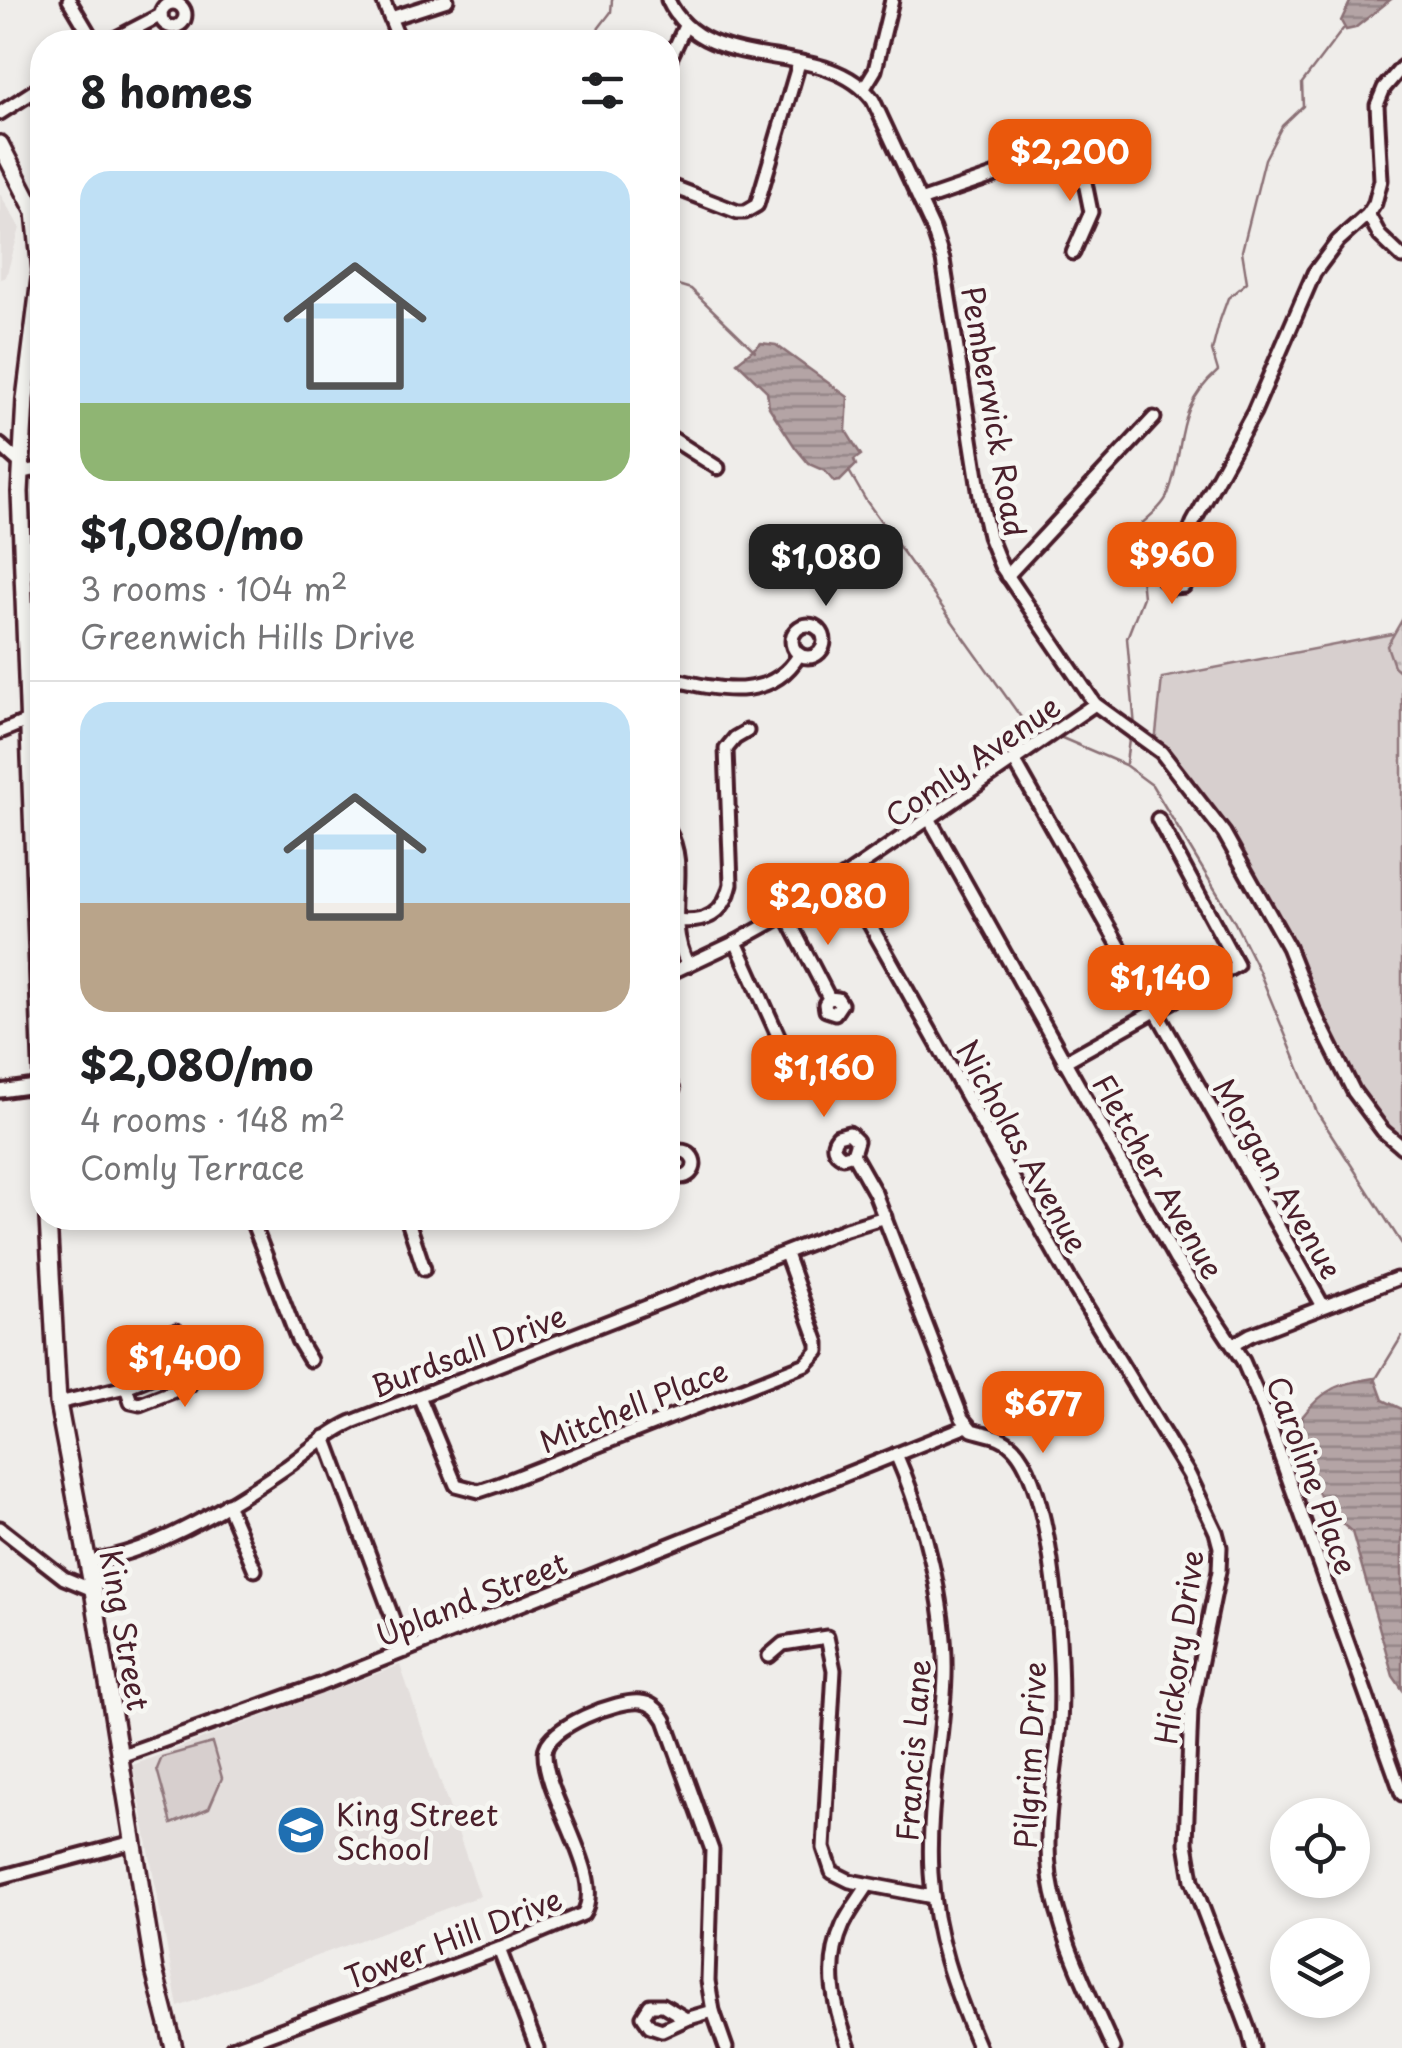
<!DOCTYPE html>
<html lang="en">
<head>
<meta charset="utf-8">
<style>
	body { margin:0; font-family:"Playpen Sans",sans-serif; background:#f2f2f2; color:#202124; height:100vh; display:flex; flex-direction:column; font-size:38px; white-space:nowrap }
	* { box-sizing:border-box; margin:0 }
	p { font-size:32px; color:#757577 }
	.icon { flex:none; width:55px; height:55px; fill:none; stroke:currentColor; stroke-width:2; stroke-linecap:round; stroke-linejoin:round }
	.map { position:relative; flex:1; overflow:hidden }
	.side { position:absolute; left:30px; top:30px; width:650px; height:1200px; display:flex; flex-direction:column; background:#fff; border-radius:40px; box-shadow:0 5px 15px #0003 }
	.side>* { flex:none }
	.tools { position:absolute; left:1270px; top:1798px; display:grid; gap:20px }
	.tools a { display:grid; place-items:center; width:100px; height:100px; border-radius:50%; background:#fff; box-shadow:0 5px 15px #0003; font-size:50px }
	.price { position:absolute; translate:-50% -85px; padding:0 22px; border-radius:20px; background:#ea580c; color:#fff; font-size:32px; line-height:65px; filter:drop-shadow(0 2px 5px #0008) }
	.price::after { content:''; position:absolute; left:50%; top:60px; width:30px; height:22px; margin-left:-15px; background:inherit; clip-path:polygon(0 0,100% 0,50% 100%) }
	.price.on { background:#222; color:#fff }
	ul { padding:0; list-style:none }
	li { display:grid; align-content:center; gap:20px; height:530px; padding:0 50px }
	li+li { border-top:2px solid #e0e0e0 }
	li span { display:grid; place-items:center; height:310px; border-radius:30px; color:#555 }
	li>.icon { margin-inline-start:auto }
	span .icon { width:180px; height:180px; fill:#fffc; stroke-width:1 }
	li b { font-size:42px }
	h2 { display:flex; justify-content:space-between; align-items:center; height:120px; padding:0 50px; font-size:42px }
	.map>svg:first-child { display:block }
</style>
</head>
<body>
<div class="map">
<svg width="1402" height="2048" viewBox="0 0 1402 2048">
	<defs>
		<pattern id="wetland-marsh" width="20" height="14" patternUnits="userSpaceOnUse" patternTransform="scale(2.5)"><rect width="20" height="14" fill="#d7cfce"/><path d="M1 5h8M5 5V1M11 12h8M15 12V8" fill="none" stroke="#bab1b1"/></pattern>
		<pattern id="water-rules" width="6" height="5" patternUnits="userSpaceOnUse" patternTransform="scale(2.5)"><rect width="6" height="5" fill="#b4a4a5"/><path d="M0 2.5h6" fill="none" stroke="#948587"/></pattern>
	</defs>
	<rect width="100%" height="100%" fill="#efedea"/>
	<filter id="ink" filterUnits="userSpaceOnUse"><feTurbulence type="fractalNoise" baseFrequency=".01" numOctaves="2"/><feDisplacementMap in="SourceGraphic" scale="20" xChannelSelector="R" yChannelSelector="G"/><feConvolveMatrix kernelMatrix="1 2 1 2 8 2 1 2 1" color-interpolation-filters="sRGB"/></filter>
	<g filter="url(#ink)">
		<g fill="#e3dedc">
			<path d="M0,194l20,34 -14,49 -6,2z"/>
			<path d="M400,1665l80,231 -302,111 -45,-242z"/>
		</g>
		<g fill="#d7cfce" stroke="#90777c" stroke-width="2.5">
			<path d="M1402,632v508c-56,-47 -76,-122 -106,-186 -37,-77 -79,-151 -141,-211l7,-65z"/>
			<path d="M212,1743l10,35 -13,30 -37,16 -15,-55 5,-12z"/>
		</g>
		<path fill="url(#wetland-marsh)" stroke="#90777c" stroke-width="2.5" d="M1402,620v53l-8,-7 -7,-20z"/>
		<g fill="url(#water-rules)" stroke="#8a6f74" stroke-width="2.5">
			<path d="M1351,0h39l-35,28 -9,2 -5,-9z"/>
			<path d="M761,343l15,2 72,52 -2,34 15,24 -7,5 2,5 -16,16 -6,1 -9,-11 -16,-7 -14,-17 -26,-40 -2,-16 -30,-29z"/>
			<path d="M1375,1378l8,22 19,9v280l-9,-13 -41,-144c-43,-34 -44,-65 -50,-115 23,-30 36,-33 73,-39z"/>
		</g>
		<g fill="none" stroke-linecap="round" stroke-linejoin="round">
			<g stroke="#8a6f74" stroke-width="2.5">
				<path d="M588,42l23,-30 1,-12"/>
				<path d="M668,282l23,7 64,62"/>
				<path d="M849,471l16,28 160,224 23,9"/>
				<path d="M1135,727l-8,-89 16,-41 -7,-68c10,-10 27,-22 32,-35 19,-48 4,-83 50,-123l-6,-20 8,-31 8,-22 19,-16 -5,-31 23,-92 17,-33 21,-20 -1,-23 41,-54"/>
				<path d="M1055,735l70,30 27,20 82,136 25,50 58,141 85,132"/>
				<path d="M1126,763l3,-23"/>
				<path d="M1374,1382l28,-46"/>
			</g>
			<g stroke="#4a1f2b" stroke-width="19">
				<g id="minor">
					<path d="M69,0l25,42"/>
					<path d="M383,0l17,42"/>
					<path d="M668,0c37,80 156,35 205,100l60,129 10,31 37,236 9,40 12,30 94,138 66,48 63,81 64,114 25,63 41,82 29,39 19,16"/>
					<circle cx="173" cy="15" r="12"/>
					<path d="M391,18l56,-18"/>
					<path d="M109,42l52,-27"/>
					<path d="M668,63l17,-37"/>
					<path d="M864,88l11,-18 17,-70"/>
					<path d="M0,113l42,-27"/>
					<path d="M668,185l70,27h7l12,-7 42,-142"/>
					<path d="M920,201l102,-35 72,-11"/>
					<path d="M1368,214l12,22 22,21"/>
					<path d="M1073,253l18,-41 -11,-54"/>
					<path d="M668,436l50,32"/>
					<path d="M0,445l20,18"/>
					<path d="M20,473l22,-5"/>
					<path d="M1180,556l11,10 1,9 -8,11 -11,1 -10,-8 1,-15 16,-8 13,-33 61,-111 60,-139 24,-32 30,-27 7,-11 6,-23 -4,-75 7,-17 18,-21"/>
					<path d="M1007,576l147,-158"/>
					<circle cx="808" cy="641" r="16"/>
					<path d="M668,678c46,11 102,26 131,-23"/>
					<path d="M0,732l27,-11"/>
					<path d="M1015,762l308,544"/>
					<path d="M930,820l246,440 67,101 19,44 140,389"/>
					<path d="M668,830c24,40 -6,85 20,135"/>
					<path d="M844,878l226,402 119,195 27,57 4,15 -1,24 -28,139 -5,133 6,37 57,151 4,17"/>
					<path d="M786,915l43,83 -4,6 1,6 9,3 6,-9 -3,-5 -9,-1"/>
					<path d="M675,920c31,4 49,-6 56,-36l-5,-135 9,-11 12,-7"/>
					<path d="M736,942l49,109"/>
					<path d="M668,974l68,-32 73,-41 286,-197"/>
					<path d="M1064,1062l173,-97 -79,-146"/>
					<path d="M668,1079l5,11"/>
					<path d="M0,1091l42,-6"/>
					<circle cx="681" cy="1164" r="13"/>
					<path d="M853,1154l-10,3c-10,-5 -12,-13 -5,-21l11,-3 8,8 -4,13 22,39 87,225 10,12c16,5 29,5 41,17 41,41 51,218 47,276 -4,51 -17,102 -10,153 9,60 39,117 63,172"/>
					<path d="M251,1218l47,122 12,20"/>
					<path d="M407,1218l17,51"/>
					<path d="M1233,1345l17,-10 146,-56"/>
					<path d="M126,1387l5,15 9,2 49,-19 2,-12 -15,-42"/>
					<path d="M419,1396l37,89 23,6 18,-6 309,-121 12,-13v-8l-32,-89"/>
					<path d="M58,1403l68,-16 62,-25"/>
					<path d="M325,1437l80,214"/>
					<path d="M896,1454c28,64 51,152 49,222 -2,66 -18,130 -14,197 3,62 24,118 48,175"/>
					<path d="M227,1504l28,66"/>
					<path d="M0,1528l64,50 29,12"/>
					<path d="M87,1561c64,-6 149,-59 201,-95 21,-15 40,-33 64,-44l494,-193 39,-12"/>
					<path d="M769,1656l14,-12 44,-7 7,33 -10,178 8,24 18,9 83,16"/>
					<path d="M120,1756l199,-71 648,-259"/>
					<path d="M0,1877l133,-35"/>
					<path d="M499,1949l38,99"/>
					<path d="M686,2019l-23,-14h-13l-7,11 7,10 12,4 24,-11 27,-8"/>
					<path d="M232,2048l267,-99 84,-35c24,-36 -39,-118 -38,-161 0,-26 74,-54 96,-51 11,1 18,8 24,18l47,130 -4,131 5,30 13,37"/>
					<path d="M849,2048c-15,-41 -25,-81 -6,-123 7,-15 17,-27 25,-40"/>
				</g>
			</g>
			<g stroke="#4a1f2b" stroke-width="22">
				<g id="secondary">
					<path d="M0,144l35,68 6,59 -16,128 -5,93 22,584"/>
					<path d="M48,1218l10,185 35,187 61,380 20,78"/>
				</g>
			</g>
			<use href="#minor" stroke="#f6f6f2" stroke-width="11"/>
			<use href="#secondary" stroke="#f6f6f2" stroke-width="15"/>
		</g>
	</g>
	<defs>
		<g id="school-disc" transform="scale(2.5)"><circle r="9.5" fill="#1f6fb2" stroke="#f6f6f2"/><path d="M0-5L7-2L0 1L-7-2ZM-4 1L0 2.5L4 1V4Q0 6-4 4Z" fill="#fff"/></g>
	</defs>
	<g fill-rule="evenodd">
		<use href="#school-disc" x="301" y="1830"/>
	</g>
	<g text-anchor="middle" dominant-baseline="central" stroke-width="10" stroke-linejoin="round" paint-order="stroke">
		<g font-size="30" fill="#4a1f2b" stroke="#f6f6f2">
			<text transform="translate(995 411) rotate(80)">Pemberwick Road</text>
			<text transform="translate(972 760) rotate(-35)">Comly Avenue</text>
			<text transform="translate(1023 1146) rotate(61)">Nicholas Avenue</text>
			<text transform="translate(1159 1176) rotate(60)">Fletcher Avenue</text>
			<text transform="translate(1279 1178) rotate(60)">Morgan Avenue</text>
			<text transform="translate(468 1350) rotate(-21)">Burdsall Drive</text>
			<text transform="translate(633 1405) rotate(-22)">Mitchell Place</text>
			<text transform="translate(1313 1475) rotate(70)">Caroline Place</text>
			<text transform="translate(471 1598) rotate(-22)">Upland Street</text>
			<text transform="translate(126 1630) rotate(80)">King Street</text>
			<text transform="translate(1178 1647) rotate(-82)">Hickory Drive</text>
			<text transform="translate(912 1750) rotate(-86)">Francis Lane</text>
			<text transform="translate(1029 1755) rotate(-87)">Pilgrim Drive</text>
			<text transform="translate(453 1937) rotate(-21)">Tower Hill Drive</text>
		</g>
		<g font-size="30" fill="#4a1f2b" stroke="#f6f6f2" text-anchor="start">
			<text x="336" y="1813">King Street<tspan x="336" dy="34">School</tspan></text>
		</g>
	</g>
</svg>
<div class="tools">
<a><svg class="icon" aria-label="locate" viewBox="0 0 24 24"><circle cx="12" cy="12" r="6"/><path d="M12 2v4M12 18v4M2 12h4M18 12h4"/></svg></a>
<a><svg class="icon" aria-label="layers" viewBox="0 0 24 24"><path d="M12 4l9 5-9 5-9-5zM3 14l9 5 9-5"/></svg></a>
</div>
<b class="price" style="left:1070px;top:204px">$2,200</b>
<b class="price" style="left:1172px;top:607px">$960</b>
<b class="price on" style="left:826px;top:609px">$1,080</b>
<b class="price" style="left:828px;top:948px">$2,080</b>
<b class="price" style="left:1160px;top:1030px">$1,140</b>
<b class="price" style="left:824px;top:1120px">$1,160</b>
<b class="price" style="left:185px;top:1410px">$1,400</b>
<b class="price" style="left:1043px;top:1456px">$677</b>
<section class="side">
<h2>8 homes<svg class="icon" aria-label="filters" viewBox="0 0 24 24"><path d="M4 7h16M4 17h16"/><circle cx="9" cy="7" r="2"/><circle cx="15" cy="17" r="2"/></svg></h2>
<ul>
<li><span style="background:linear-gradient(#bfe0f5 75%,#8fb573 0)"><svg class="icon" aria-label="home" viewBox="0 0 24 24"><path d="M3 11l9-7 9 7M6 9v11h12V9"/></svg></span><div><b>$1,080/mo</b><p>3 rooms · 104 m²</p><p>Greenwich Hills Drive</p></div></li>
<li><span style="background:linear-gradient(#bfe0f5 65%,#b9a48a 0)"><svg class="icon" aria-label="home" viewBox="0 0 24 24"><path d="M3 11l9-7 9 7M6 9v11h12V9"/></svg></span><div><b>$2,080/mo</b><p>4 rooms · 148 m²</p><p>Comly Terrace</p></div></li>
</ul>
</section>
</div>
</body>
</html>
